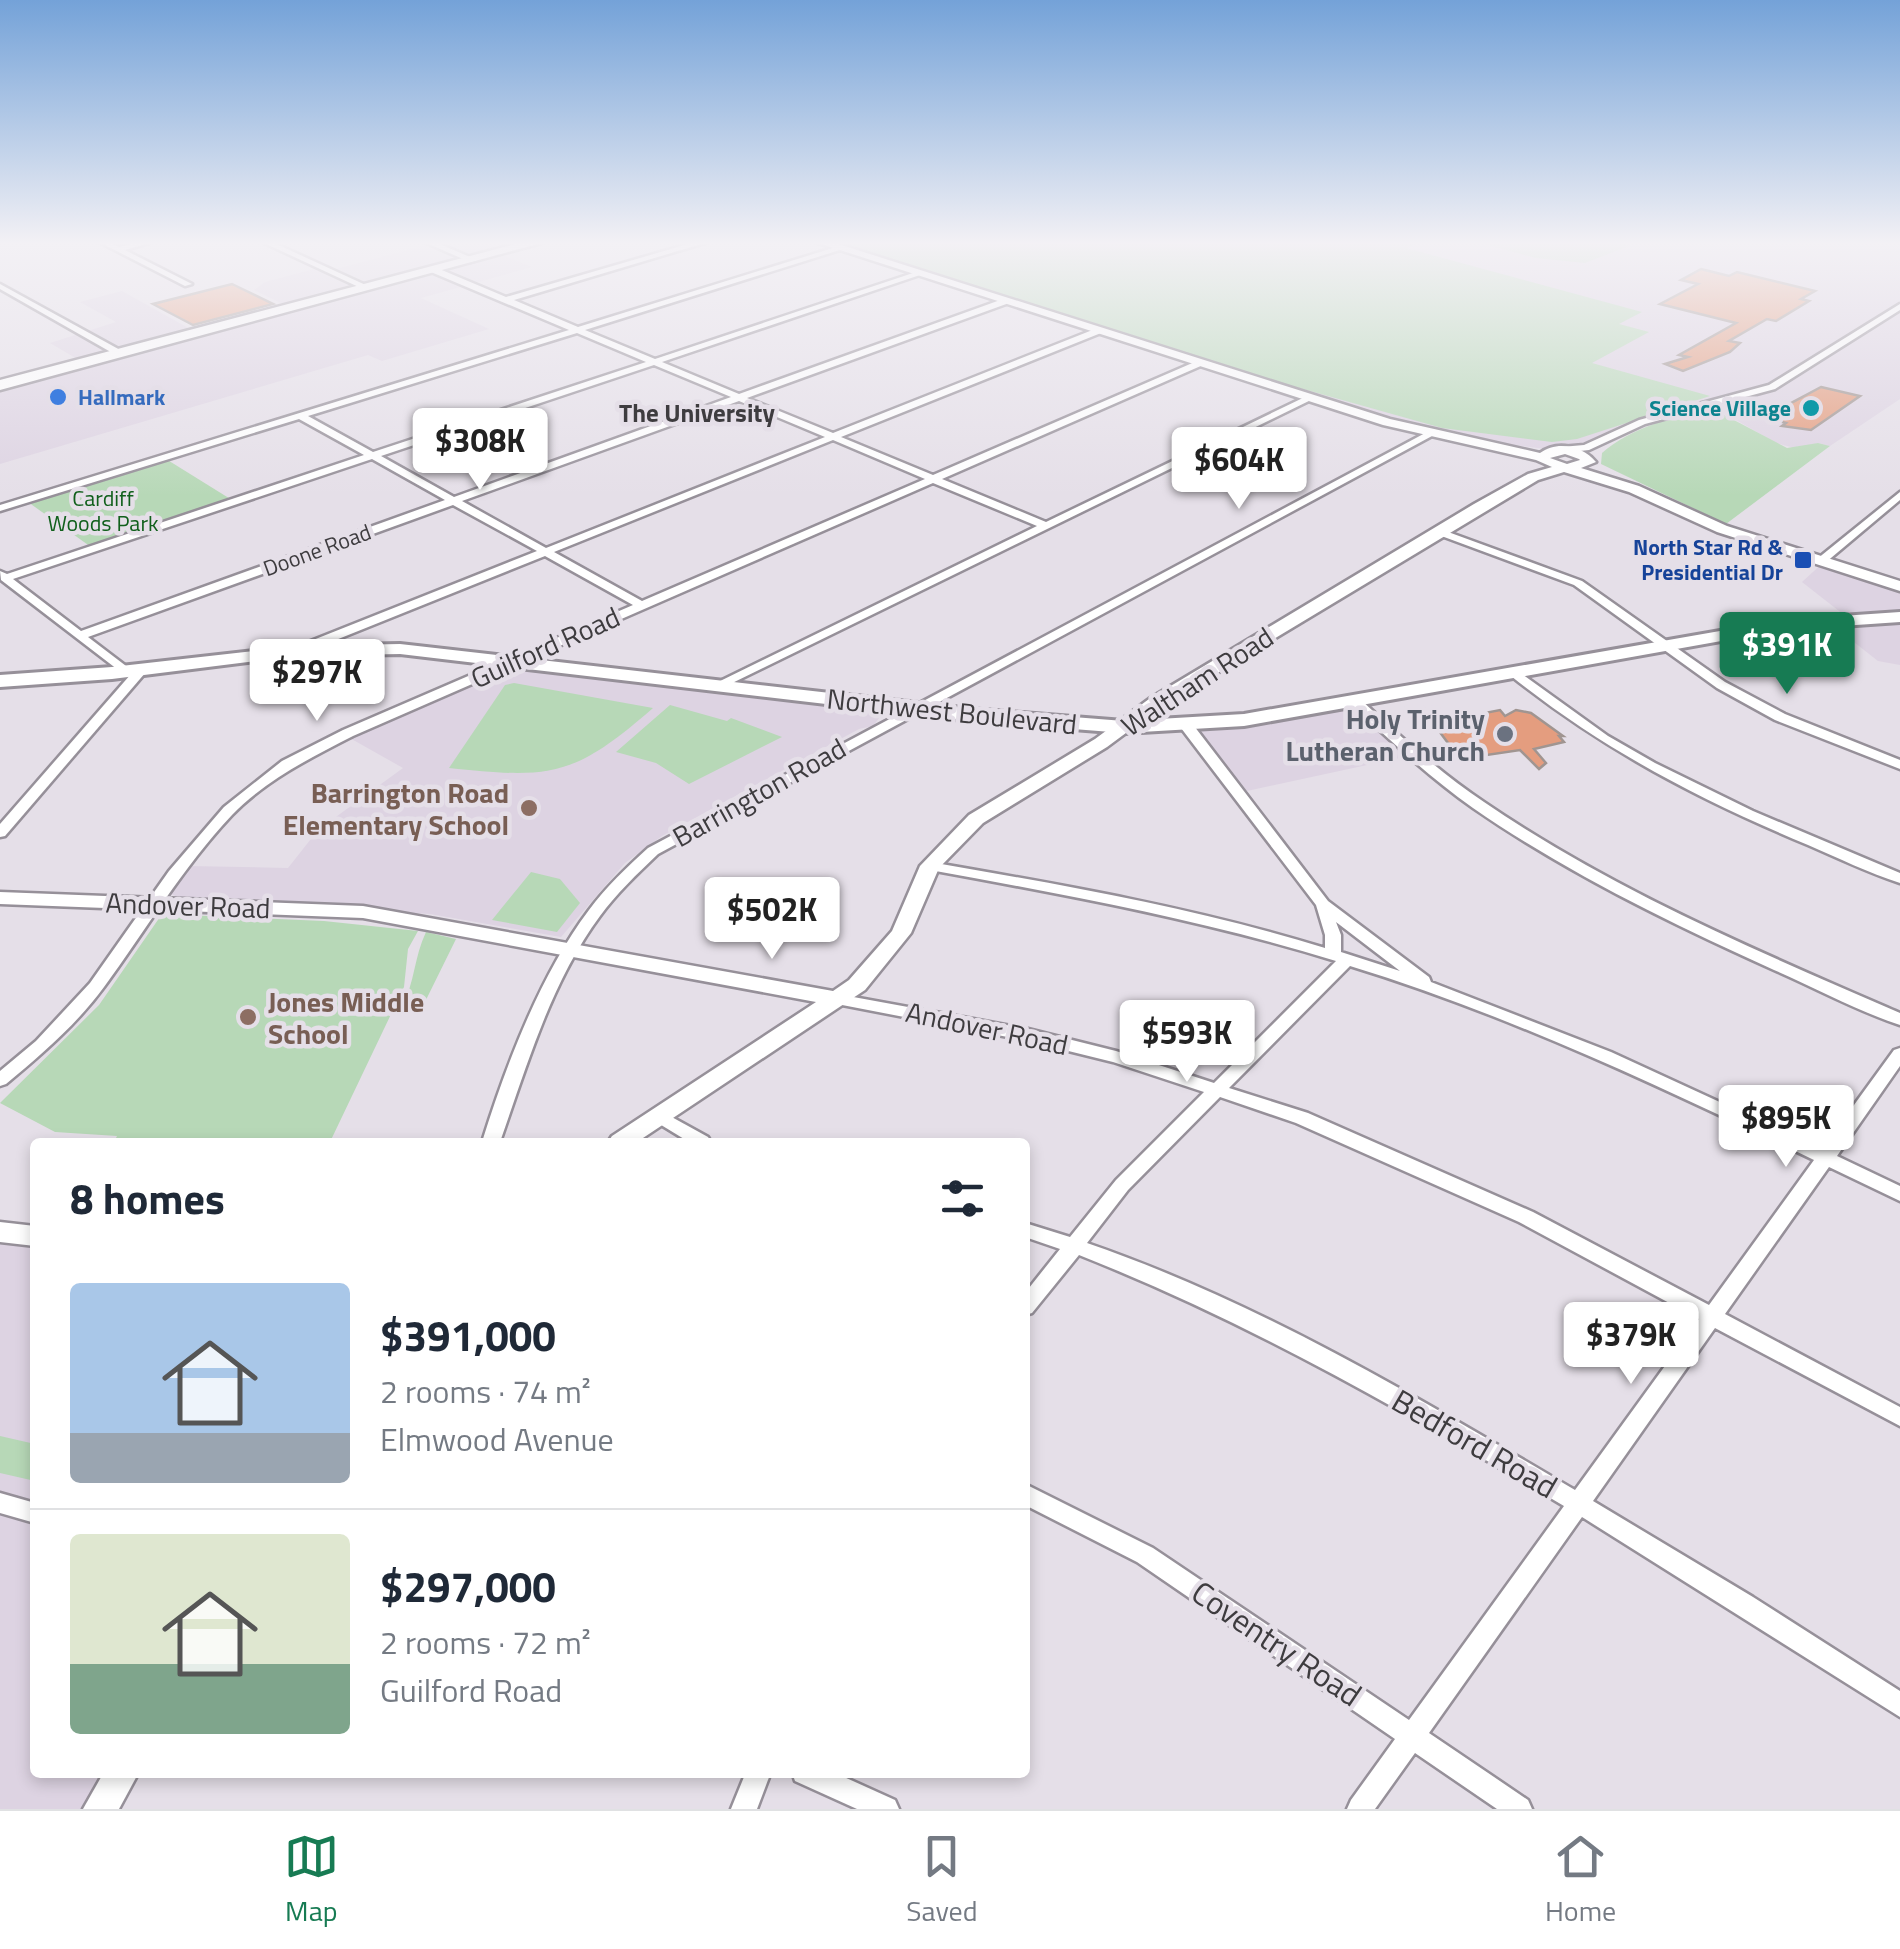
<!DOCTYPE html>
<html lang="en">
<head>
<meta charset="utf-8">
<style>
	body { margin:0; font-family:"Titillium Web",sans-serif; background:#f2f2f3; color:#1f2937; height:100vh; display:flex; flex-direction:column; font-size:38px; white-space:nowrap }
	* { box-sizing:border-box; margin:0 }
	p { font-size:32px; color:#747a83 }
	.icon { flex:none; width:55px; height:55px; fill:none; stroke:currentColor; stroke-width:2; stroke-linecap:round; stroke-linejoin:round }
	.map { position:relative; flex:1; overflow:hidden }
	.side { position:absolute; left:30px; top:1138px; width:1000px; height:640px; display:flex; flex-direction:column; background:#fff; border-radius:10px; box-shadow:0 5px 15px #0003 }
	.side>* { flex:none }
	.price { position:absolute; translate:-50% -85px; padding:0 22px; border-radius:10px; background:#fff; color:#222; font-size:32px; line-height:65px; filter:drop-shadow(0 2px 5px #0008) }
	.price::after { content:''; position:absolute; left:50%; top:60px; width:30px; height:22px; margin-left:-15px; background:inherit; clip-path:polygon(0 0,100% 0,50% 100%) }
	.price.on { background:#177b53; color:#fff }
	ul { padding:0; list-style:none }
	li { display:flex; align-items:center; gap:30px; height:250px; padding:0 40px }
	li+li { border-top:2px solid #e0e1e3 }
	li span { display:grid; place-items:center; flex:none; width:280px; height:200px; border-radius:10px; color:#555 }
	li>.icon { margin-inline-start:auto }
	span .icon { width:120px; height:120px; fill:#fffc; stroke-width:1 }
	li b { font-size:42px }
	h2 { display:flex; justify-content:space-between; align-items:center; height:120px; padding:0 40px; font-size:42px }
	.dock { display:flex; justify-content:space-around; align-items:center; height:140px; border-top:2px solid #e0e1e3; background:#fff; font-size:28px; color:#747a83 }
	.dock a { display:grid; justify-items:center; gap:5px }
	.dock .on { color:#177b53 }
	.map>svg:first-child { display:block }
</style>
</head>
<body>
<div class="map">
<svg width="1900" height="1809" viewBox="0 0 1900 1809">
	<rect width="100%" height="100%" fill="#e5dfe8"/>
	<g fill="#ddd3e2">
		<path d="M537,242l-37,12 32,13 -111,31 68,31 -107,32 -14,-6 -368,109v-76l374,-102 -38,-17 98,-26z"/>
		<path d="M820,242h1080v157l-70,47 -12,-3 -20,6 -22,-6 -66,-38 -42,9 -82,34 -32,2 -125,-16z"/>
		<path d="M318,268l37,18 -70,19 -31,-15 11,-8z"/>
		<path d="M122,291l70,39 -113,30 -29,-17 66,-21 -36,-20z"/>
		<path d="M1825,561l75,24v80l-22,-4 -52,-41 22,-2 -46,-36z"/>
		<path d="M515,665l353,44 12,8 -7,9 -14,3 -197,107 -37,27 -64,74 -131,-23 -251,-16 -11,-6 19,-26 101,2 30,-38 85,-62 -55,-31z"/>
		<path d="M1359,696l59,58 -171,37 -60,-70z"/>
		<path d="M0,1242l35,4v526l88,1 -24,36h-99z"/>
	</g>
	<g fill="#b7d8b7">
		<path d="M828,242h591l-13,6 236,64 -23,12 30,8 -57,31 118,33 -133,43 -25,3 -110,-14 -260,-73z"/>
		<path d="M1476,242h145l8,4 -44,17 -49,-5z"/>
		<path d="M1713,409l74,39 31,-5 12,3 -104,78 -125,-60 1,-11c28,-25 74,-38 111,-44z"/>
		<path d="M166,459l66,41 -141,47 -63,-45z"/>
		<path d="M514,683l139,25c-79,69 -102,71 -204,60l56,-83z"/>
		<path d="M670,705l57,16 4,-3 51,19 -93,47 -33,-21 -40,-11z"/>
		<path d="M531,872l29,7 20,24 -23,29 -65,-12z"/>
		<path d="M162,914l162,7 94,10 -10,18 -4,38 -74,155h-216l3,-6 -62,-4 -55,-29 99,-98z"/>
		<path d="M426,932l30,7 -34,69 -20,-1c13,-25 12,-50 24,-75z"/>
		<path d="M0,1436l35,8v37l-35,-8z"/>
	</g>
	<g fill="#e49d7f" stroke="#a09591" stroke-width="2.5">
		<path d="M1701,269l28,7 8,-4 78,19 -14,8 8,2 -33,20 -9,-2 -38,22 11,2 -10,9 -47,19 -18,-7 23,-7 -9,-2 57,-32 -76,-19 38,-20 -17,-4z"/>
		<path d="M232,284l41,20 -80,21 -40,-21z"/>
		<path d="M1821,387l39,9 -49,34 -29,-4 4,-3 -21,-6z"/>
		<path d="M1500,710l5,6 11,-6 15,3 32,23h-4l5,6 -30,7 12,14 -7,6 -19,-19 -60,9 -27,-36z"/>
	</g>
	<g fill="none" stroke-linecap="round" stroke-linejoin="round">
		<g stroke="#969099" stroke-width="5">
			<g id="minor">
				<path d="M99,242h10l10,5 20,-5h13l-27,8 67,34 -7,2z"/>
				<path d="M262,242h10l98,45 -7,2z"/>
				<path d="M424,242h11l42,18 -7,2z"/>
				<path d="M695,242h13l-194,58 64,27 258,-80 7,2 -258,81 70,29 261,-87 7,2 -261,88 77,32 264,-95h6v4l-262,95 86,35 262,-104h6v4l-260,104 92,38 264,-114h6v4l-261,114 104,43 261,-126 8,2 -593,290 -4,1 -6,-4 325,-159 -104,-43 -580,253c-43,22 -87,44 -121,79 -50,53 -86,115 -128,172 -27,37 -63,68 -98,97l-6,2v-15l36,-30 54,-58 79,-112 55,-64 58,-46 61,-31 290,-125 -88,-49 -244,98h-8v-6l244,-97 -84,-46 -365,132 42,32v6l-4,1 -125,-96 -1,-9 7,3 357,-119 -65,-36 -299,92v-6l569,-175 -138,-58v-4h6l69,29zM577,333l69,29 -273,90 -65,-36zM654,365l77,32 -277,100 -73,-41zM739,401l86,36 -279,111 -84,-47zM833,440l92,39 -283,122 -88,-49zM372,459l73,41 -364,131 -68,-52z"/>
				<path d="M0,284l122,67 1,2 -7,2 -116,-66z"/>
				<path d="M1900,304v6l-125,79 -130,35 -56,26 -28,3 -5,-3 5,-3 23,-2 55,-25 130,-35z"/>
				<path d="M1429,431l3,1v4l-774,418c-21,20 -41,39 -58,62 -49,66 -73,149 -100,226h-18c24,-77 58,-167 107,-232 17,-23 38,-43 59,-62z"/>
				<path d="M1900,492v8l-75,63h-8v-4z"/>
				<path d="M1440,529l142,52 143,101 60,32 115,46v9l-125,-49 -58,-32 -143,-103 -138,-51v-4z"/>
				<path d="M142,665l4,1v6l-141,164 -5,1v-13l138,-158z"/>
				<path d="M1515,669l93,67 47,27 98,48 147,62v10c-31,-10 -62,-25 -92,-38 -110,-46 -204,-95 -297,-169v-6z"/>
				<path d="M1356,698l4,1c40,37 79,73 124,103 129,88 273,149 416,211v12c-43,-14 -84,-37 -126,-55 -104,-47 -207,-97 -301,-162 -44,-31 -82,-67 -121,-103v-6z"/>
				<path d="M1186,721l5,1 137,179 101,76 2,5 180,70 211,97 72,-99 6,-2v18l-63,90 63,30v15l-71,-34 -104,147 175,93v19l-185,-98 -122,173 160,96 147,94v26l-318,-200 -153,216 99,67 4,9h-35l-82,-56 -40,56h-28l4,-9 44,-61 -258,-177 -112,-57v-21l128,64 256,172 155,-214c-157,-93 -315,-184 -485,-251l-47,58 -7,2v-22l35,-44 -35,-12v-14l45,14 46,-57 88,-88 -91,-30 -85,-21 -191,-37 -8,-5 8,-5 191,35 88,22 98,32 122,-122c-133,-41 -269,-66 -406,-91l-7,-4 7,-4c133,23 266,46 395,86v-13l-9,-30 -135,-177 -1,-3zM1336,922l64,49 -59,-19v-17zM1350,966c160,49 313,122 464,194l-105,145 -176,-93 -225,-99 -79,-25zM1220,1097l76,26 223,99 180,97 -124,171c-157,-92 -316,-188 -488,-247l41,-53z"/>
				<path d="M659,1110l49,27 3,5h-22l-36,-22 -3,-4 3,-4z"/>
				<path d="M0,1493l35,10v20l-35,-10z"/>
				<path d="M746,1772h25l-14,37h-26z"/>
				<path d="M792,1772h41l62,28 4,9h-42l-62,-28z"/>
			</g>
		</g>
		<g stroke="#969099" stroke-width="5">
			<g id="tertiary">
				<path d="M815,242h17l558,177 150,34c17,-13 43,-7 56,9l-15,6 58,18 88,40 173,55v10l-183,-59 -88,-40 -65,-20 -26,8 -377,227 -54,40 -124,76 -44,45 -28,65 -46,57 -228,152h-29l4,-6 204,-134 -453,-84 -363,-14v-12l363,14 470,85 16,-11 43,-49 28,-65 49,-51 126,-76 54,-40 325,-195 54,-30 24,-7 -16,-7 -153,-35zM1565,454l14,5 1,1 -13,4 -17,-6z"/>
				<path d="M0,1222l35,4v20l-35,-4z"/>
				<path d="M104,1772h35l-20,37h-36z"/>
			</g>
		</g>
		<g stroke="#969099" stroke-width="6">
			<path id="secondary" d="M1900,612v10l-117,8 -539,96 -120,7 -153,-12 -571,-67 -103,2 -185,23 -112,8v-12l112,-8 185,-21 103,-2 571,65 153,12 120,-7 539,-94z"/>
		</g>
		<g stroke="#969099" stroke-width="5">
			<path id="primary" d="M523,242h22l-545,148v-10z"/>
		</g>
		<use href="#minor" fill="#fff" fill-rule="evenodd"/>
		<use href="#tertiary" fill="#fff" fill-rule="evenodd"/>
		<use href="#secondary" fill="#fff" fill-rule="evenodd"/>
		<use href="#primary" fill="#fff" fill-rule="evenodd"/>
	</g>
	<linearGradient id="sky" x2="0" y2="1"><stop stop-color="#74a2d8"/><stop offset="0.49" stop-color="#f3f1f5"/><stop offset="1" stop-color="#f3f1f5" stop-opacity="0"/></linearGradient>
	<rect width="1900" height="496" fill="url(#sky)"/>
	<circle fill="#3f7fe0" stroke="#e5dfe8" stroke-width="4" cx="58" cy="397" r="10"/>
	<circle fill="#0f9aa8" stroke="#e5dfe8" stroke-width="4" cx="1811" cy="408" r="10"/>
	<rect fill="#1a4fb4" stroke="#e5dfe8" stroke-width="4" x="1793" y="550" width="20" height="20" rx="5"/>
	<circle fill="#6b7280" stroke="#e5dfe8" stroke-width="4" cx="1505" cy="734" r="10"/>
	<g fill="#8d6e63" stroke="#e5dfe8" stroke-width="4">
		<circle cx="529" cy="808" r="10"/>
		<circle cx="248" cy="1017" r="10"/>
	</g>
	<g text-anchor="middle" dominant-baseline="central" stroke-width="9" stroke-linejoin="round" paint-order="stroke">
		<g font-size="22" font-weight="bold" fill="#366cbe" stroke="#e5dfe8" text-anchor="start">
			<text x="78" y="397">Hallmark</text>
		</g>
		<g font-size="22" font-weight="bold" fill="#0d838f" stroke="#e5dfe8" text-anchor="end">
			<text x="1791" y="408">Science Village</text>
		</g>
		<g font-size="22" fill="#11601c" stroke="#e5dfe8">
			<text x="103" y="498">Cardiff<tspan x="103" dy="25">Woods Park</tspan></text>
		</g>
		<g font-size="22" font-weight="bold" fill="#164399" stroke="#e5dfe8" text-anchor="end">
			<text x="1783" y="547">North Star Rd &amp;<tspan x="1783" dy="25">Presidential Dr</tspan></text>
		</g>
		<g font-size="22" fill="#3e3c3f" stroke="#e5dfe8">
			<text transform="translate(317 550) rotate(-20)">Doone Road</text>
		</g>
		<g font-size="25" font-weight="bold" fill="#3e3c3f" stroke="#e5dfe8">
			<text x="697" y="413">The University</text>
		</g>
		<g font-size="28" fill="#3e3c3f" stroke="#e5dfe8">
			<text transform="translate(545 647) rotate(-24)">Guilford Road</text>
			<text transform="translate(1197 681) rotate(-33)">Waltham Road</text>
			<text transform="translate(952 711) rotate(6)">Northwest Boulevard</text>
			<text transform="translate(759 792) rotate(-29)">Barrington Road</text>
			<text transform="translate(188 905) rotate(2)">Andover Road</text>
			<text transform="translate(987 1028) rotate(12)">Andover Road</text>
		</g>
		<g font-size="28" font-weight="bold" fill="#5b616d" stroke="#e5dfe8" text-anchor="end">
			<text x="1485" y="718">Holy Trinity<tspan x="1485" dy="32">Lutheran Church</tspan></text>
		</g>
		<g font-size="28" font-weight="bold" fill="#785e54" stroke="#e5dfe8" text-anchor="end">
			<text x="509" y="792">Barrington Road<tspan x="509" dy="32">Elementary School</tspan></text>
			<text x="268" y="1001" text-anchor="start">Jones Middle<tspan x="268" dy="32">School</tspan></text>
		</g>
		<g font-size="32" fill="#3e3c3f" stroke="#e5dfe8">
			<text transform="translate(1475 1443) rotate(30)">Bedford Road</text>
			<text transform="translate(1277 1643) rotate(34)">Coventry Road</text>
		</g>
	</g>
</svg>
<b class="price" style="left:480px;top:493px">$308K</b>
<b class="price" style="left:1239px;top:512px">$604K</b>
<b class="price on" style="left:1787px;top:697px">$391K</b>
<b class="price" style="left:317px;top:724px">$297K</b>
<b class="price" style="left:772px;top:962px">$502K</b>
<b class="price" style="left:1187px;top:1085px">$593K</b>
<b class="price" style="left:1786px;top:1170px">$895K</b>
<b class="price" style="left:1631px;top:1387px">$379K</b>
<section class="side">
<h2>8 homes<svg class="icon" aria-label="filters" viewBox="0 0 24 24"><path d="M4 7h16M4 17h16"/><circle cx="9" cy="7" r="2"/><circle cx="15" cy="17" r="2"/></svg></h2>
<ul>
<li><span style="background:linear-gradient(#a9c7e8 75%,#9aa5b1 0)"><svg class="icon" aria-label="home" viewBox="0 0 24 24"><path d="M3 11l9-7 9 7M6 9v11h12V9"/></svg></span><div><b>$391,000</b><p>2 rooms · 74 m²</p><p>Elmwood Avenue</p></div></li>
<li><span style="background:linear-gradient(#dfe7d0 65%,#7fa58c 0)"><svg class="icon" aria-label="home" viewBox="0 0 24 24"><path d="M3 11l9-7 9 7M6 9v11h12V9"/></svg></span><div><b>$297,000</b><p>2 rooms · 72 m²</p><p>Guilford Road</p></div></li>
</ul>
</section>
</div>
<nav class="dock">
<a class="on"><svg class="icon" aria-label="map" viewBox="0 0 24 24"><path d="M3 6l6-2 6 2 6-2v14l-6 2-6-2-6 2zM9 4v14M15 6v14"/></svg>Map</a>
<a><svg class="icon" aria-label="saved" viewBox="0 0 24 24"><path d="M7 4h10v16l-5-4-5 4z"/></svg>Saved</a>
<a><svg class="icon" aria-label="home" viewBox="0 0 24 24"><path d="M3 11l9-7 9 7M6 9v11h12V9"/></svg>Home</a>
</nav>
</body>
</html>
